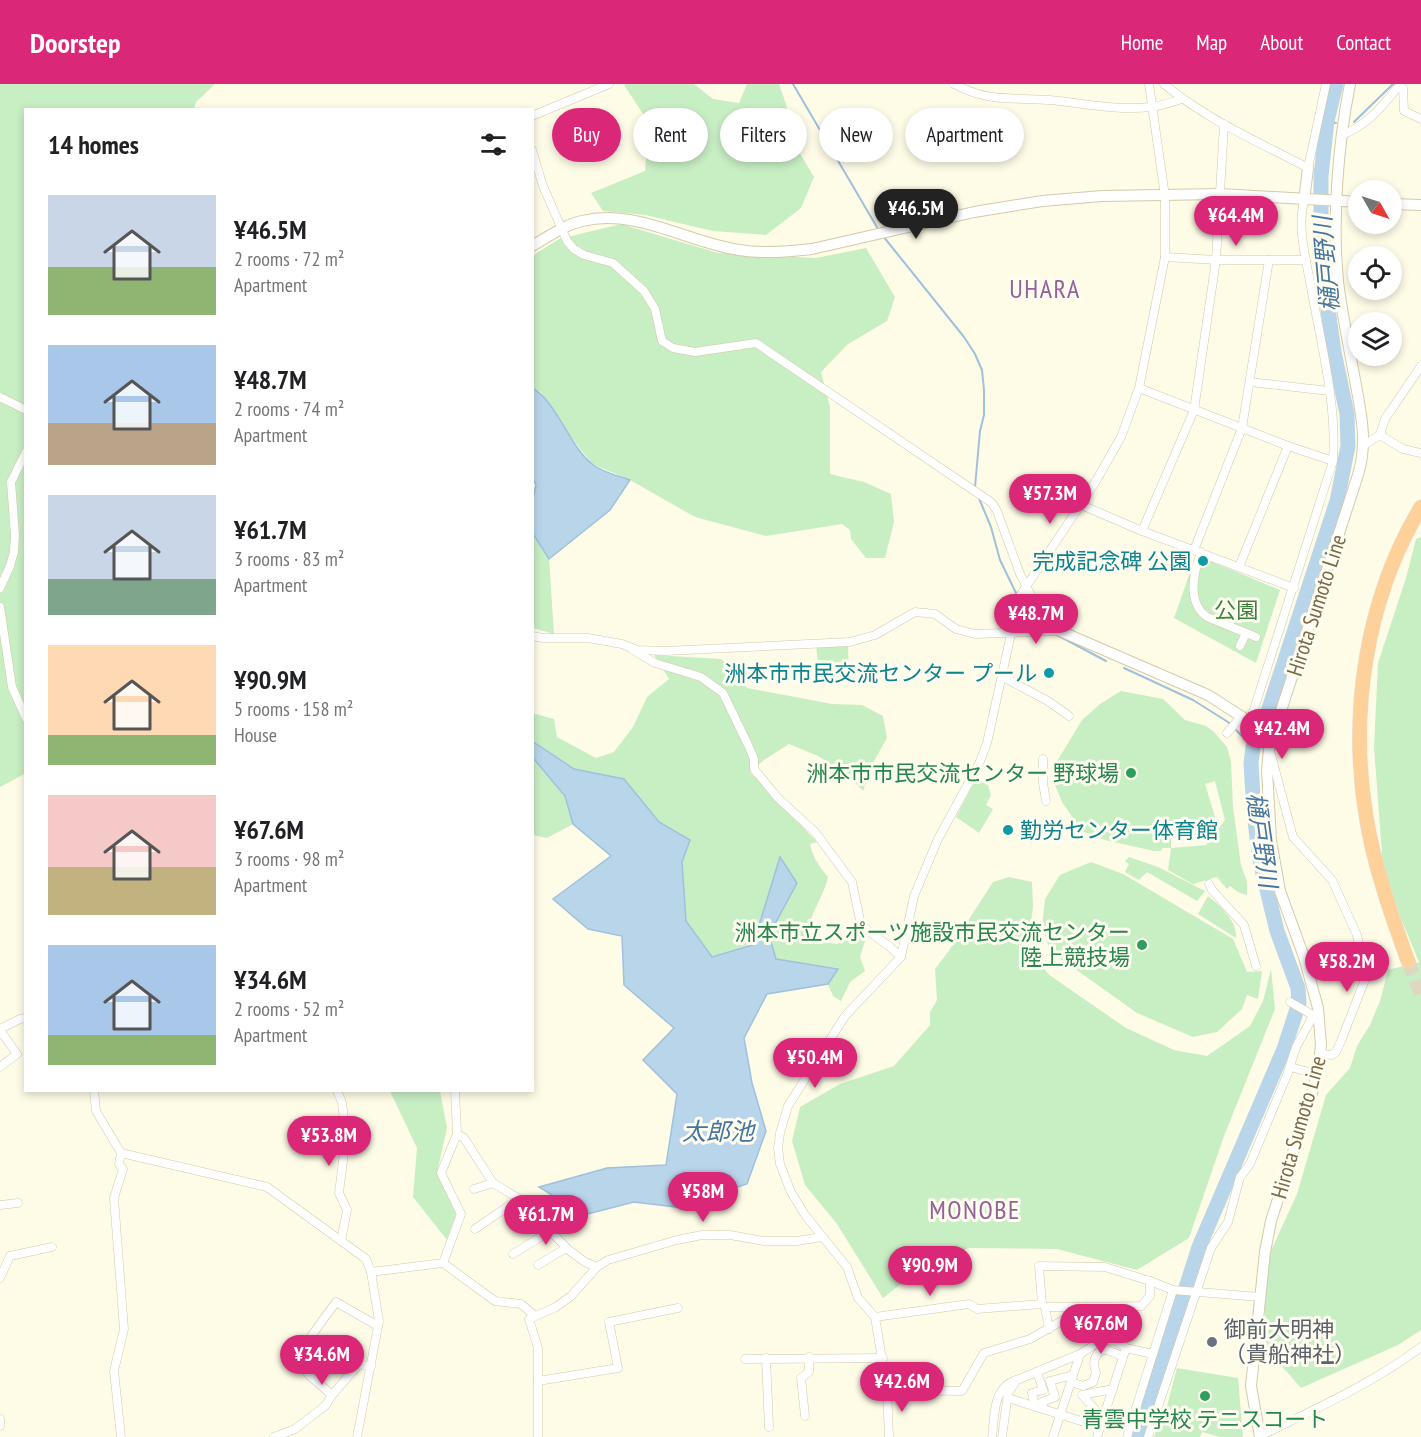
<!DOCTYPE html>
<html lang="en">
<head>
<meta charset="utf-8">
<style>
	body { margin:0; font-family:"PT Sans Narrow","Noto Sans JP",sans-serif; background:#f6f6f6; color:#202124; height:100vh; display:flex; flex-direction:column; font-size:22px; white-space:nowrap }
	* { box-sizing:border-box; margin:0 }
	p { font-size:20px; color:#757577 }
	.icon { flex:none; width:33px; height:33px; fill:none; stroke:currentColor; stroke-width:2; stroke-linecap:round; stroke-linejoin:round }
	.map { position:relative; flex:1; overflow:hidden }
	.sheet { position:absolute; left:24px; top:24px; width:510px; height:984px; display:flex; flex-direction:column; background:#fff; border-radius:0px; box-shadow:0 3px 9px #0003 }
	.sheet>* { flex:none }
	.guide { position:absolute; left:552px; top:24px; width:570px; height:54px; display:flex; gap:12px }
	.needle { width:39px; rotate:129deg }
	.buttons { position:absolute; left:1348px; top:96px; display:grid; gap:12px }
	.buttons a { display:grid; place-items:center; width:54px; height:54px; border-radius:50%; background:#fff; box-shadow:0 3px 9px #0003; font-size:30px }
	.price { position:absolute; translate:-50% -51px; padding:0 14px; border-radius:21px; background:#db2777; color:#fff; font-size:20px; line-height:39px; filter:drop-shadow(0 2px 3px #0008) }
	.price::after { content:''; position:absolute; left:50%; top:36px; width:18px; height:14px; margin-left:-9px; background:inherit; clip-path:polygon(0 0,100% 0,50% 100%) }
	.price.active { background:#222; color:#fff }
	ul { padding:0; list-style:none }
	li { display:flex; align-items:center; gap:18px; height:150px; padding:0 24px }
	li span { display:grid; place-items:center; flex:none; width:168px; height:120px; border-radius:0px; color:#555 }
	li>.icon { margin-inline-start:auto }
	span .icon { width:72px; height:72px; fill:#fffc; stroke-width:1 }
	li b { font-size:26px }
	h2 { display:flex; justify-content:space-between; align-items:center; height:72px; padding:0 24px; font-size:26px }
	.tag { padding:0 21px; border-radius:27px; background:#fff; box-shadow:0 3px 9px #0003; font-size:21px; line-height:54px }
	.tag.active { background:#db2777; color:#fff }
	header { display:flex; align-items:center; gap:36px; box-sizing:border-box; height:84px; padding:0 30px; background:#db2777; color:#fff }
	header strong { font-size:28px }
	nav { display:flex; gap:33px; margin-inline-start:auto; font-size:21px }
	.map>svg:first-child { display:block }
</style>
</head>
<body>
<header>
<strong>Doorstep</strong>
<nav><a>Home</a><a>Map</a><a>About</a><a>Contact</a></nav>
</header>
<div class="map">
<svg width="1421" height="1353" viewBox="0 0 1421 1353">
	<rect width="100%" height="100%" fill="#fefce7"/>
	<g fill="#c8eec4" fill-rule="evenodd">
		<path d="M0,0h215l-19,18 -2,7 -168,1v663l-26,14z"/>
		<path d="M625,0h69l19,15 26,4 8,-19h32l7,20 6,36 22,37 -13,31 -35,27 -53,-4 -68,-16 -42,-4 -12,-18 54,-22 4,-48 -25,-38z"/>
		<path d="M621,140l97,29 98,5 50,-10 29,49 -8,24 -39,23 -27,28 9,35v67l34,8 27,12 3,28 -9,36h-19l-15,-19 -1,-9 -8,-6 -76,12 -71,-19 -65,-37 -38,-16 -24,-31 -27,-41 -8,-4 -1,-132 27,-17z"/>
		<path d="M532,450l17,25 5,75 -21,-6z"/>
		<path d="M1421,453v793l-23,15 -97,43 -36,-41v-83l32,-70 29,-99 24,-27 7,-22 13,-21 10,-24 8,-31 31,-8 -19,-46 -17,-49 -9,-120 4,-84 28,-85 10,-39z"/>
		<path d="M1196,471l84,35 -24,73 -82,-45z"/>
		<path d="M848,561l1,31 -23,3 -4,-14 -4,-3 -2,-16z"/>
		<path d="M654,571l67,4 14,11 12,18 85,16 30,1 21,11 4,22 -13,23 -11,30 -16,-17 -29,-18 -29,-12 -25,16 -14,12 67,70 -7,2c3,14 9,22 18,33 -4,20 -19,36 -19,55l16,10 12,2 17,-11 11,8 -5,16 5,14 -15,11 -9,19 -8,-5 -5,-12 9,-16 -61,-9 -7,-24 28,-52 -17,-26 -27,88 -41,12 -26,-36 -4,-59 7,-23 -30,-17 -35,-43 -50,-10 -41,-28 -1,-28 22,6 3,18 39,21 18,-6 19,-25 14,-30 22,-18z"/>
		<path d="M1121,607l42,8 22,21 21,6 7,5 14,16 4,15 2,45 8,58 6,17v13l-9,-3 -8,-6 -3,3 -10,-12 -24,7 -25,-14 3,-22h-9l-1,3h-7l-49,-11 -23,-9 -20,-29 -7,-17 -2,-17 29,-48 18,-16zM1215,697l10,39 -19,25 -35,3v-10l31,-4 13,-17 -10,-33z"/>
		<path d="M532,674l33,38 8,28 -26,14 -14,-3z"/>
		<path d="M976,695l12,6 3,10 -5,10 7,4 -14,24 -23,-16z"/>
		<path d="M1129,773l29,10 47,24 -8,10 -50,-29 -8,8 -14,-8 4,-8 -4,-3z"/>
		<path d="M1091,778l32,12 110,65 14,33 15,-1 -4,28 -11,-4 -5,14 -25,23 -24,5 -56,-24 -87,-62 -8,-25 3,-27 15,-24z"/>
		<path d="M1009,793l23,5 1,25 -5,38 20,29 78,54 48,22 33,6 43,-30 13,-25 8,-32 4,40 -51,127 -35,102 -52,32 -80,-21 -88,-1 -43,17 -43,33 -46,-74 -32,-39 -13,-44 8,-34 40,-23 54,-18 36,-41v-13l7,-12 -2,-31 13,-17 45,-70z"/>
		<path d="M1208,812c13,10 29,25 28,42l-38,-24z"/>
		<path d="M390,1007h50l7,37 -9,40 1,10 17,36 -9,26 -34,-43 4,-49z"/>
		<path d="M1177,1284l61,10 5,59h-23l-18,-5 -2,5h-46l7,-22 4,-1z"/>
	</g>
	<g fill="#b9d5ea" stroke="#9ec1dd" stroke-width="1.5">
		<path d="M532,304c23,11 38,59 60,76 9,8 27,12 38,16l-20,30 -61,49 -16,-25v-36l3,-13 -4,-9z"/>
		<path d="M532,657l42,28 50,10 35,43 31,18 -8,22 4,59 26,36 41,-12 27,-88 17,26 -28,52 7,24 62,10 -10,15 -61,10 -23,44 8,45 14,48 -19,53 -71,23 -42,-5 -50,13 -45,-28 68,-19 59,-3 11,-71 -34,-34 31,-32 -50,-43 -2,-49 -34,-7 -35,-30 58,-43 -38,-32 -8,-28 -32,-38z"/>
	</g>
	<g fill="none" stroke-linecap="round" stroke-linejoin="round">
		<g stroke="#9ec1dd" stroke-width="2">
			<path d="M793,0l85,145"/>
			<path d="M1327,37l9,2"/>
			<path d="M1354,38l38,-37 5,-1"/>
			<path d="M883,152l81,101 11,17 7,16 2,20v25l-4,16 -5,56"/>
			<path d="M978,412l13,31 9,33 16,33"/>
			<path d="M1020,514l30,30"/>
			<path d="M1057,551l49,26"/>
			<path d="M1124,584l69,32 35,22 25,25"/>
		</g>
		<path stroke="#b9d5ea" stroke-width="15" d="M1138,1353l61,-190 85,-198 15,-46 -1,-15 -21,-57 -17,-70 -6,-48 -3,-50 2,-16 8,-14 76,-232 11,-55 -1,-32 -13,-62 -13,-91v-85l6,-55 9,-37"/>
		<path stroke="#ddd8bf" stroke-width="14" stroke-dasharray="14 7" stroke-linecap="butt" d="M1408,877l13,33"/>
		<g stroke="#d2c8ab" stroke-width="9">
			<g id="street">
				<path d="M954,0c36,19 57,13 95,16 34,3 67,11 102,7 10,-1 21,-5 31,-8"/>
				<path d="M1164,0c43,36 95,58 144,84l18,-84"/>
				<path d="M532,32l77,-32"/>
				<path d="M1342,51c24,-9 40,-28 55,-47h6l1,23 17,8"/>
				<path d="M532,66l11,36 24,55 7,8 10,6 29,8 31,28 11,18 7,32 11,7 22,4 61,-9 229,155 7,5 5,8 23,63 19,37 21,20"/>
				<path d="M1165,173l51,3h90"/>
				<path d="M1250,298l79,9"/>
				<path d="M1139,304l149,58 45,15"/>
				<path d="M0,313l26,13"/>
				<path d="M1380,351l23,14 18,4"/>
				<path d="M1364,361l16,-10 5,-16 36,-53"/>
				<path d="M1079,420l63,27 152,57"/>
				<path d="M1142,447l52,-121 22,-150 8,-136"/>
				<path d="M1194,466l48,-122 27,-168"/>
				<path d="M1201,468c-7,20 -15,50 6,65l49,20"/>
				<path d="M1239,483l49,-121"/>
				<path d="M0,504l10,-22 4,-14 1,-17 -4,-53 15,-30"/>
				<path d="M0,523l12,80 14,31"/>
				<path d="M532,552l11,2h45l34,6 15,6 28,1 185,-9 25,-7 40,-23 20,2 21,15 19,5 85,-3"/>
				<path d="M1240,562l6,-13"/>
				<path d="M633,566l22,13 46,14 22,16 26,54 5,12v10l24,29 37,34 37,50 9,43 29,22 11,10"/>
				<path d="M1003,593l45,24 21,15"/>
				<path d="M1250,638l83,-261c4,-58 -12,-117 -22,-174 -5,-28 -14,-59 -7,-86"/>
				<path d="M1227,649l14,-16"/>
				<path d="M1270,667l23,86 39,43 25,55 6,30 1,17 -23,59 -5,11 -4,3 -11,-1"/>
				<path d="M1043,675v24l3,18"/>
				<path d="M1209,800l3,6 32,35 12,41"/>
				<path d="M0,945l20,-10 6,-1"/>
				<path d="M0,946l17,24 -17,13"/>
				<path d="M1290,983l27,7"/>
				<path d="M94,1006l2,21 25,42 -2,11 4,5 -9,29 10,131 -10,42 7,66"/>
				<path d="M337,1006l5,13 4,33 -7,57 8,17 -6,31"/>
				<path d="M455,1006l2,44 7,4 29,45 38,23 15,21 24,24 15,11 12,5"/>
				<path d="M121,1069l146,34 99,72 5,13 8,49 -22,116"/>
				<path d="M474,1105l19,-6"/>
				<path d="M0,1121l18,-2"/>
				<path d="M475,1145l44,-30"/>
				<path d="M513,1170l37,-23"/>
				<path d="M443,1179l18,-49 -20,-41 16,-39"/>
				<path d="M538,1181l28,-17"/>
				<path d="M371,1188l72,-9 52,38 26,3 14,12"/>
				<path d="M0,1194l10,-22 42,-9"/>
				<path d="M1042,1220l-3,-38 66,1 45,14 23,9 87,7"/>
				<path d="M1045,1223l4,22"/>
				<path d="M875,1233l94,-13 8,5 65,-5 3,3h41"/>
				<path d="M766,1274l3,69"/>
				<path d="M745,1275l138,-1"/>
				<path d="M538,1297l80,-13 -9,-46 69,-14"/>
				<path d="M1071,1298l12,4 10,-4 3,-9c-3,-10 -3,-15 5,-23 9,-2 14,5 22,6"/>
				<path d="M887,1306l75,1 22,-38 46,-14 56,-32 55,-1 9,-10v-15"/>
				<path d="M332,1311l-23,-20 -8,-12 3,-17 32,-44 42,24"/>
				<path d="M1008,1314l92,29"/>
				<path d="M1035,1322l-3,-13 11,-3 -6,-18"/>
				<path d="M1044,1325l-2,-7 13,-5 -5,-16 23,-6"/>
				<path d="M805,1332l-4,-38 8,-6v-15"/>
				<path d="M1103,1334l-21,-23 31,-6"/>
				<path d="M0,1335v7"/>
				<path d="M1260,1352c55,-27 112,-52 161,-89"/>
				<path d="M274,1353l21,-8 30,-23 7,-11 27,-31 12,3"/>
				<path d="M538,1353v-89l-9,-29 27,-12 15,-11 26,-29 11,-7 69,-20 25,-5h28l34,6h33l25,-4"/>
				<path d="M889,1353l-2,-47 -12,-73 -17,-19 -11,-31 -42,-52 -14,-23 -11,-28 -2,-16 2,-15 8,-27 57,-90 56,-59 13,-61 24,-57 41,-75 8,-21 24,-109 -1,-23 86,-130 25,-44 18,-49 26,-131v-61l-16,-112"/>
				<path d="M992,1353c3,-23 0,-51 27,-58"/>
				<path d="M1002,1353l6,-44 9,-13 63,-26 22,-14 15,1 9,7 27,6"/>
				<path d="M1053,1353l27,-83"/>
				<path d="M1097,1353l29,-89"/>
				<path d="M1127,1353l46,-147"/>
				<path d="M1148,1353l63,-189 17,-26 12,-45 10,-13 37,-89 9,-28 15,-27v-6l-21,-12"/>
			</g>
		</g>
		<g stroke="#d5caa9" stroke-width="12">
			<g id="secondary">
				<path d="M1304,117l4,-33"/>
				<path d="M1392,120l29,1"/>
				<path d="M532,162c16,-9 32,-21 50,-25 55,-13 104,21 157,29 24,4 49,2 73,-1l162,-37 68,-11 60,-5 118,-2 139,8"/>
				<path d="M1060,547l148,64 42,27 24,10"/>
				<path d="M1260,1353l-9,-51 14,-134 6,-31 42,-131 6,-26 2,-19 -3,-37 -14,-51 -24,-66 -9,-51 -4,-69 2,-22 5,-17 84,-257c10,-33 3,-62 -3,-95 -6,-33 -13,-66 -17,-99 -6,-61 0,-137 12,-197"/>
			</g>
		</g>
		<g stroke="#e2ded7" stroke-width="15">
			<path id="highway" d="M1408,877c-17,-47 -34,-95 -42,-145 -17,-104 0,-218 55,-309"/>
		</g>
		<use href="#street" stroke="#fff" stroke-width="8"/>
		<use href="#secondary" stroke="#fff" stroke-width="10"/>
		<use href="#highway" stroke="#fdd199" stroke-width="14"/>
	</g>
	<g fill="#0f9aa8" stroke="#fffdf0" stroke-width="2">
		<circle cx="1203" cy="477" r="6"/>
		<circle cx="1049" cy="589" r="6"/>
		<circle cx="1008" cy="746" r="6"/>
	</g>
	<g fill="#2e9e5b" stroke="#fffdf0" stroke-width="2">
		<circle cx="1131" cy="689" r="6"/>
		<circle cx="1142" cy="861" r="6"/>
		<circle cx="1205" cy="1312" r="6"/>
	</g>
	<circle fill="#6b7280" stroke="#fffdf0" stroke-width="2" cx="1212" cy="1258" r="6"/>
	<g text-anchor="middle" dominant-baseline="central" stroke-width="6" stroke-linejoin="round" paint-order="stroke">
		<g font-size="22" fill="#0d838f" stroke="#fffdf0" text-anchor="end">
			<text x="1191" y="477">完成記念碑 公園</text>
			<text x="1037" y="589">洲本市市民交流センター プール</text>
			<text x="1020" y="746" text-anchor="start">勤労センター体育館</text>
		</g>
		<g font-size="22" fill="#7b6a48" stroke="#fffdf0">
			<text transform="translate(1316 521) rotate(-72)">Hirota Sumoto Line</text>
			<text transform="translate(1298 1043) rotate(-74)">Hirota Sumoto Line</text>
		</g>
		<g font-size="22" fill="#3f823f" stroke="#fffdf0">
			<text x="1236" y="526">公園</text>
		</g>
		<g font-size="22" fill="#27864d" stroke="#fffdf0" text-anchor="end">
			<text x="1119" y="689">洲本市市民交流センター 野球場</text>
			<text x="1130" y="848">洲本市立スポーツ施設市民交流センター<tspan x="1130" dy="25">陸上競技場</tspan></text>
			<text x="1205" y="1335" text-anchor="middle">青雲中学校 テニスコート</text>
		</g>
		<g font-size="22" fill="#5b616d" stroke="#fffdf0" text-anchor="start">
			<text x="1224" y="1245">御前大明神<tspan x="1224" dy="25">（貴船神社）</tspan></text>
		</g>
		<g font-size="24" font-style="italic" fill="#4576a0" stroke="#fffdf0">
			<text transform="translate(1326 180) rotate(-95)">樋戸野川</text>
			<text transform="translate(1262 756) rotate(82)">樋戸野川</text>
			<text x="718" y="1047">太郎池</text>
		</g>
		<g font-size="26" letter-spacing="1.5" fill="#956097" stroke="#fffdf0">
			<text x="1045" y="204">UHARA</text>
			<text x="975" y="1125">MONOBE</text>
		</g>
	</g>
</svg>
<div class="buttons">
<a><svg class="needle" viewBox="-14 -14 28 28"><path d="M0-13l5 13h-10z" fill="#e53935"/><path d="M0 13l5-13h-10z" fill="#757577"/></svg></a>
<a><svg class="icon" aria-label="locate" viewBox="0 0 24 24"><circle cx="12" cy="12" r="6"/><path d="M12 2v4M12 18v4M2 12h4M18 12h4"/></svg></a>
<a><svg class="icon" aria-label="layers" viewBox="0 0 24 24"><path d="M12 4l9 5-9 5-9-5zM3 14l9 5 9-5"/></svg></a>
</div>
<b class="price active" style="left:916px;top:156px">¥46.5M</b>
<b class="price" style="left:1236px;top:163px">¥64.4M</b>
<b class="price" style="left:1050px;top:441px">¥57.3M</b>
<b class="price" style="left:1036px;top:561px">¥48.7M</b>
<b class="price" style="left:1282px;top:676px">¥42.4M</b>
<b class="price" style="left:1347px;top:909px">¥58.2M</b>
<b class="price" style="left:815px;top:1005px">¥50.4M</b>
<b class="price" style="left:329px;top:1083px">¥53.8M</b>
<b class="price" style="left:703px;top:1139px">¥58M</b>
<b class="price" style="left:546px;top:1162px">¥61.7M</b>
<b class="price" style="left:930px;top:1213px">¥90.9M</b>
<b class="price" style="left:1101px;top:1271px">¥67.6M</b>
<b class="price" style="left:322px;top:1302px">¥34.6M</b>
<b class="price" style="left:902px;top:1329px">¥42.6M</b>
<div class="guide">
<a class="tag active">Buy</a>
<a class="tag">Rent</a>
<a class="tag">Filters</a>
<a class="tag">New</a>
<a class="tag">Apartment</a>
</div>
<section class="sheet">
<h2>14 homes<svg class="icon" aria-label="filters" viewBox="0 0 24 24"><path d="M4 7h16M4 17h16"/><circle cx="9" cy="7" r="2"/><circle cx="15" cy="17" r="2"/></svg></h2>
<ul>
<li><span style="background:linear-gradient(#c9d6e8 60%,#8fb573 0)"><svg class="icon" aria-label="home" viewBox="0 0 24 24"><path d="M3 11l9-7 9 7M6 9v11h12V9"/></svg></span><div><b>¥46.5M</b><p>2 rooms · 72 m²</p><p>Apartment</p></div></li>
<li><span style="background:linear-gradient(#a9c7e8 65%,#b9a48a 0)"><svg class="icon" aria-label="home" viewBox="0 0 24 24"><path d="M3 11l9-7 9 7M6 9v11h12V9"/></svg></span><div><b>¥48.7M</b><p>2 rooms · 74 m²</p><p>Apartment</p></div></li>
<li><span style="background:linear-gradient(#c9d6e8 70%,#7fa58c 0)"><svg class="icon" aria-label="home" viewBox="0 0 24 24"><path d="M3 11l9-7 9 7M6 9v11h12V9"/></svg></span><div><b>¥61.7M</b><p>3 rooms · 83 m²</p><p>Apartment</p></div></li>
<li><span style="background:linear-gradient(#ffd9b3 75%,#8fb573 0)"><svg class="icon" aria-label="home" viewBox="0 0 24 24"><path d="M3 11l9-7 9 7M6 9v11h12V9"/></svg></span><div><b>¥90.9M</b><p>5 rooms · 158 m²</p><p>House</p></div></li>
<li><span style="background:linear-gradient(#f6c9c9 60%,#c2b280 0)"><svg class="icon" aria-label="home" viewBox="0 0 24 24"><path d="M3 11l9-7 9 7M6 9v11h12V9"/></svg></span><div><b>¥67.6M</b><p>3 rooms · 98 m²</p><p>Apartment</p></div></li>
<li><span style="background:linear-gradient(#a9c7e8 75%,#8fb573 0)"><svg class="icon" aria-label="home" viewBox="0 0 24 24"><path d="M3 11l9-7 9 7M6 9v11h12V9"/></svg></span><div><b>¥34.6M</b><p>2 rooms · 52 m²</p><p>Apartment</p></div></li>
</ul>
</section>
</div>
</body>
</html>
